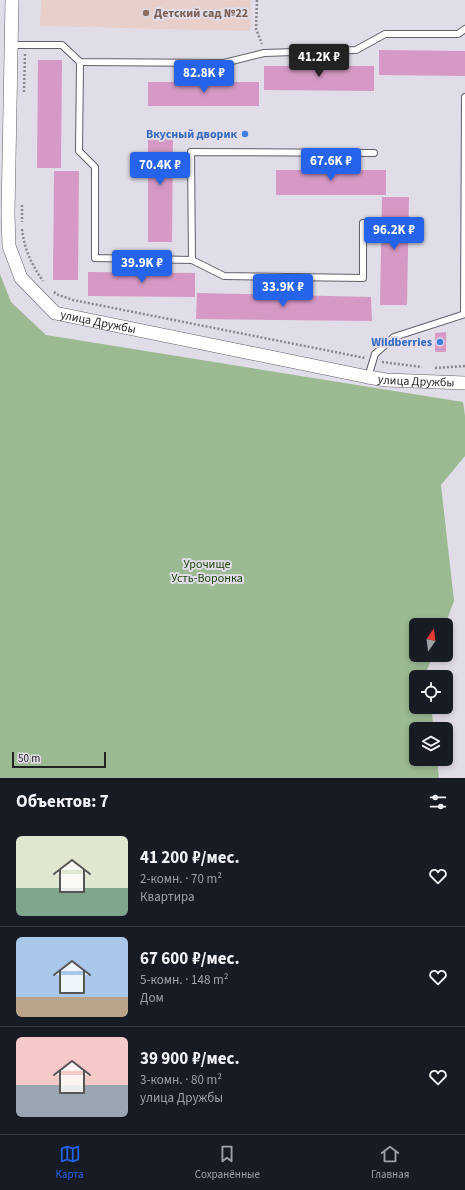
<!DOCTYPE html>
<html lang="ru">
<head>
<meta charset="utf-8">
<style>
	body { margin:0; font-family:"Source Sans 3",sans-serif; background:#242831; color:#f1f3f6; height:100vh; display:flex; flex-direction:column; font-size:15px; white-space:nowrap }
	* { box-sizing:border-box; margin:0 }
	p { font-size:13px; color:#9ea1a6 }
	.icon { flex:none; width:22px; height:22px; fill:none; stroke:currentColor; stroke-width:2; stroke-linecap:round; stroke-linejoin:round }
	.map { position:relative; height:778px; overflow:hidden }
	.drawer { display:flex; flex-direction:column; background:#171b24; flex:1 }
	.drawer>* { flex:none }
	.needle { width:26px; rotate:14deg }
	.tools { position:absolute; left:409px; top:618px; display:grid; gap:8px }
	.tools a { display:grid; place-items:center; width:44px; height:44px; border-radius:6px; background:#171b24; box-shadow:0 2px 6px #0003; font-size:20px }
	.scale { position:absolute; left:12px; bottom:10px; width:94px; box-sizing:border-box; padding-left:4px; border:2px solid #232226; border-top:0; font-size:11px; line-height:14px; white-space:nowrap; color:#232226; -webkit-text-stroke:3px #e1dde8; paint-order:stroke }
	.price { position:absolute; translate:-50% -34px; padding:0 9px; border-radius:4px; background:#2563eb; color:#fff; font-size:13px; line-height:26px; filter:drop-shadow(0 1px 2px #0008) }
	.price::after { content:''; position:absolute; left:50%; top:24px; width:12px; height:9px; margin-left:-6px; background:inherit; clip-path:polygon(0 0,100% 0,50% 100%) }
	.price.on { background:#222; color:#fff }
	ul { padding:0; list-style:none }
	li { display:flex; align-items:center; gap:12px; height:100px; padding:0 16px }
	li+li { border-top:1px solid #363941 }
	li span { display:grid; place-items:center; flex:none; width:112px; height:80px; border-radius:6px; color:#555 }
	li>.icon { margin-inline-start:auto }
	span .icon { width:48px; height:48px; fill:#fffc; stroke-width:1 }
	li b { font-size:17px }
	h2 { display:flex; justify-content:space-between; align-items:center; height:48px; padding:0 16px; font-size:17px }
	.menu { display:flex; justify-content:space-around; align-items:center; height:56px; border-top:1px solid #363941; background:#171b24; font-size:11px; color:#9ea1a6 }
	.menu a { display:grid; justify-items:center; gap:2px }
	.menu .on { color:#2563eb }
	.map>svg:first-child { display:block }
</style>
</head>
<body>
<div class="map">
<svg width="465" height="778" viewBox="0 0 465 778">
	<rect width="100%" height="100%" fill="#e1dde8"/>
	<path fill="#e8cfc9" d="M41,0h210l-1,31 -210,-5z"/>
	<path fill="#9cba92" d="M0,274l11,28 35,33 417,67 2,14v40l-24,29 13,116 -9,24h-29v30h17l-6,15 1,7h-12v30h15l3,22h-18v30h21l2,19h-439z"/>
	<g fill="#d698c4">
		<path d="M379,50l86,1v25l-86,-1z"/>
		<path d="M38,60h24l-1,108h-24z"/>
		<path d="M264,66h110v25l-110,-1z"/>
		<rect x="148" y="82" width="111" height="24"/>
		<path d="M148,130h25l-1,112h-24z"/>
		<rect x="276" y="170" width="110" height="25"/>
		<path d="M54,171h25l-1,109h-25z"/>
		<path d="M382,197h27l-2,108h-27z"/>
		<path d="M88,272l107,1v24l-107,-1z"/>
		<path d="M197,293l174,4 1,24 -176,-2z"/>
		<path d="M446,332v20h-11v-19z"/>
	</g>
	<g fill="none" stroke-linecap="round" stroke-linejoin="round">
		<g stroke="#635f69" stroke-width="8">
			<g id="service">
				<path d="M12,45h50l18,17 144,1 40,-10 92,-3 29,-16h73l7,-5"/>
				<path d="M80,62l-1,89 16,16v91l97,2 32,16 139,2v-55"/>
				<path d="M192,260l-1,-108 183,1"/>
				<path d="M464,314l1,-217"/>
				<path d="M368,377l7,-23 19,-17 71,-23"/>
			</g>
		</g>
		<g stroke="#635f69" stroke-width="14">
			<g id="minor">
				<path id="s1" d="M12,0l-4,213 1,33 12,32 34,35 313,64 18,3 79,3"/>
			</g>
		</g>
		<g stroke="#89868e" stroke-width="2.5" stroke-dasharray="2 2" stroke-linecap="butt">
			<path d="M257,0l-1,29 6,15"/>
			<path d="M24,92l1,-39"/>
			<path d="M22,205v17"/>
			<path d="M22,229c2,20 10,36 21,52"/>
			<path d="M54,292l2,2 17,6 292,58"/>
			<path d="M382,362l40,5"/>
			<path d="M435,368l30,-2"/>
		</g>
		<use href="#service" stroke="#fff" stroke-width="6"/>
		<use href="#minor" stroke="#fff" stroke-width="13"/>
	</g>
	<circle fill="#8d6e63" stroke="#e1dde8" stroke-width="1.5" cx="146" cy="13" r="4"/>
	<g fill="#3f7fe0" stroke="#e1dde8" stroke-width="1.5">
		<circle cx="245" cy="134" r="4"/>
		<circle cx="440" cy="342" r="4"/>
	</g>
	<g text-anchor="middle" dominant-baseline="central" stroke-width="4" stroke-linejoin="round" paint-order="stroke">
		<g font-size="12" font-weight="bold" fill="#785e54" stroke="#e1dde8" text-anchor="start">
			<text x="154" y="13">Детский сад №22</text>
		</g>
		<g font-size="12" font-weight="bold" fill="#366cbe" stroke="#e1dde8" text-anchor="end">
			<text x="237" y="134">Вкусный дворик</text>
			<text x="432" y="342">Wildberries</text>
		</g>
		<g font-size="12" fill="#232226" stroke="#e1dde8">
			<text stroke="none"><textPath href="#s1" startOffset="373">улица Дружбы</textPath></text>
			<text stroke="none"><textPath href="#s1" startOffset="697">улица Дружбы</textPath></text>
		</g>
		<g font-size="12" fill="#1b4407" stroke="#e1dde8">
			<text x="207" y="564">Урочище<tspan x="207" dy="14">Усть-Воронка</tspan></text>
		</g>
	</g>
</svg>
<div class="tools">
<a><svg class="needle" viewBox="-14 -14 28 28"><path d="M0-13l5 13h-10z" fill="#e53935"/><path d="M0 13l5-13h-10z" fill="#9ea1a6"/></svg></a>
<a><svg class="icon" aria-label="locate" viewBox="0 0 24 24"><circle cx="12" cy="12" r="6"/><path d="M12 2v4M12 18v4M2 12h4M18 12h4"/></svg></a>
<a><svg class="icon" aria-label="layers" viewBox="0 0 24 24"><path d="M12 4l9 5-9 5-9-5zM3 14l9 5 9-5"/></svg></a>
</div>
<div class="scale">50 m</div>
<b class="price on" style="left:319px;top:78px">41.2K ₽</b>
<b class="price" style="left:204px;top:94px">82.8K ₽</b>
<b class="price" style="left:331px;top:182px">67.6K ₽</b>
<b class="price" style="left:160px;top:186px">70.4K ₽</b>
<b class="price" style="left:394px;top:251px">96.2K ₽</b>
<b class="price" style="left:142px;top:284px">39.9K ₽</b>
<b class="price" style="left:283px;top:308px">33.9K ₽</b>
</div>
<section class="drawer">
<h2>Объектов: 7<svg class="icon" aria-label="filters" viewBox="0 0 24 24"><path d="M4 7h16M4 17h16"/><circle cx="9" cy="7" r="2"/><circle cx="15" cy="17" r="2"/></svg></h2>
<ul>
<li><span style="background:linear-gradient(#dfe7d0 65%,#7fa58c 0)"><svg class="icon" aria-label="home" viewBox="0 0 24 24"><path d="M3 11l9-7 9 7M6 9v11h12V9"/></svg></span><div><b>41 200 ₽/мес.</b><p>2-комн. · 70 m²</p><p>Квартира</p></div><svg class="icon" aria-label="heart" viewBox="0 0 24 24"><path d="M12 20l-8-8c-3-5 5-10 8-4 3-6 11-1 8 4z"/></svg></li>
<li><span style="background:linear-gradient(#a9c7e8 75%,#b9a48a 0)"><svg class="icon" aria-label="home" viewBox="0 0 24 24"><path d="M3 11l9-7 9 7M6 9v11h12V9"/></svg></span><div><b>67 600 ₽/мес.</b><p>5-комн. · 148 m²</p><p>Дом</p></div><svg class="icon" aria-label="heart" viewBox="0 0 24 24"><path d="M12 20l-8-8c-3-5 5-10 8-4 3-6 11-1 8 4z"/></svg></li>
<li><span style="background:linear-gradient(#f6c9c9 60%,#9aa5b1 0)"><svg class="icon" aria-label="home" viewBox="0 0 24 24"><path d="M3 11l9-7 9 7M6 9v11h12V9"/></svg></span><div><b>39 900 ₽/мес.</b><p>3-комн. · 80 m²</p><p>улица Дружбы</p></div><svg class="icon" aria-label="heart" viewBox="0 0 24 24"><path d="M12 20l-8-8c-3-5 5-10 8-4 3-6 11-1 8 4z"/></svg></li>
</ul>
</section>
<nav class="menu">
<a class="on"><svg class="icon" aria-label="map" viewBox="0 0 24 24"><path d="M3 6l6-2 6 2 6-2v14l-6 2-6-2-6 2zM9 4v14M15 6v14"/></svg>Карта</a>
<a><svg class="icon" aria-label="saved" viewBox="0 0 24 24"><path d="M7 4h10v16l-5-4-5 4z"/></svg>Сохранённые</a>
<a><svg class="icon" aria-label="home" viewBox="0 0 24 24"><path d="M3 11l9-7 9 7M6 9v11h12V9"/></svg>Главная</a>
</nav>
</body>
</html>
